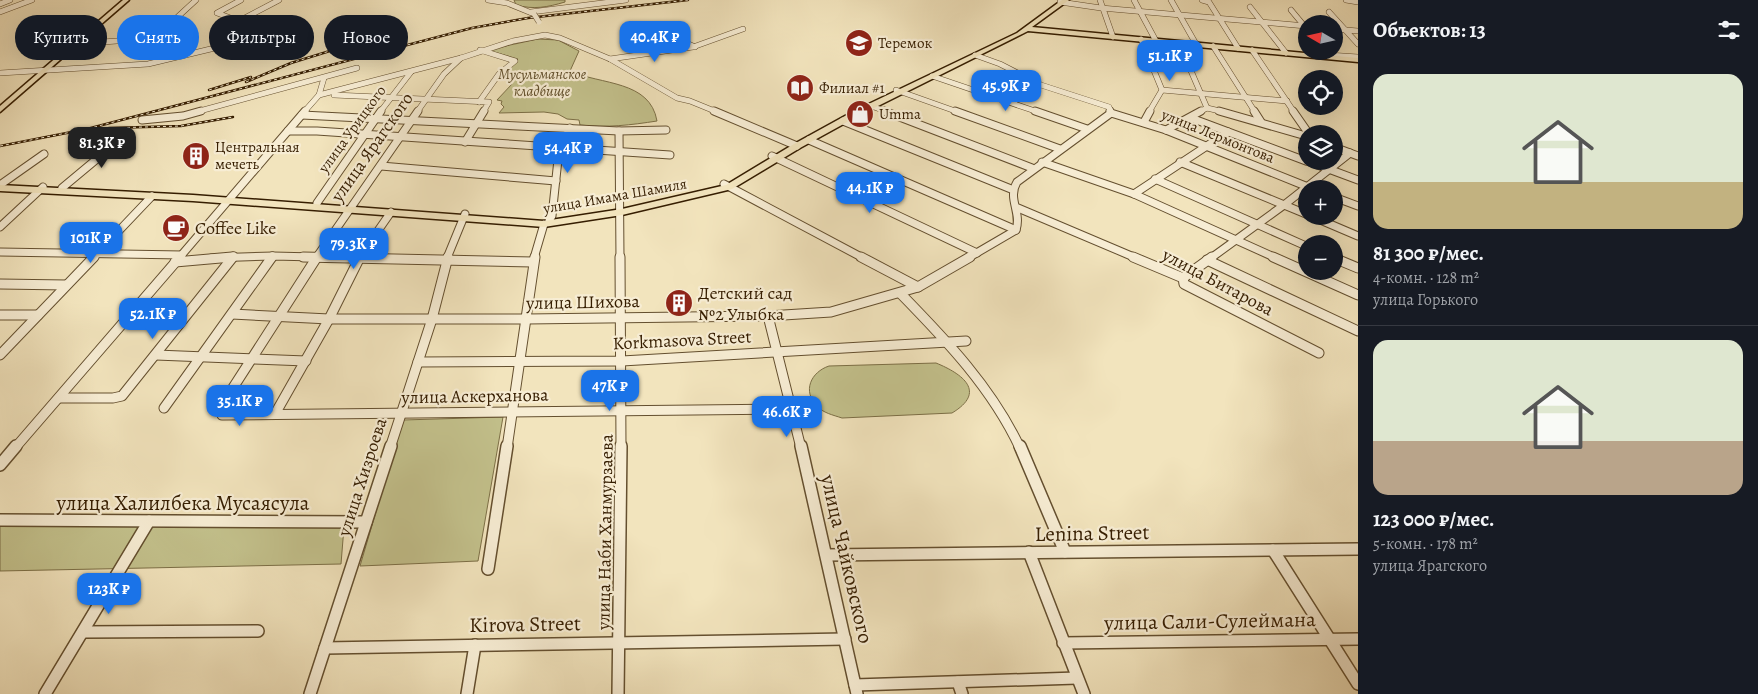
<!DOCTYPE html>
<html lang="ru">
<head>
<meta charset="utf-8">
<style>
	body { margin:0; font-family:Alegreya,serif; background:#242831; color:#f1f3f6; height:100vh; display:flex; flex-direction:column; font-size:19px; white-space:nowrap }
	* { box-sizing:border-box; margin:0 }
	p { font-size:16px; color:#9ea1a6 }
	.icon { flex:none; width:28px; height:28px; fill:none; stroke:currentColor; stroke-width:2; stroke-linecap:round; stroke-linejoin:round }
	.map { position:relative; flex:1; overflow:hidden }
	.drawer { display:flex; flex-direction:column; background:#171b24; width:400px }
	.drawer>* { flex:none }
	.banner { position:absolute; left:15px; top:15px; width:475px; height:45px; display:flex; gap:10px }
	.needle { width:32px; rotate:279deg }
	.fabs { position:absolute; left:1298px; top:15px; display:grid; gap:10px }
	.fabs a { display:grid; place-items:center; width:45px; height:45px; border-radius:50%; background:#171b24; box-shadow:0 5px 20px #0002; font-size:25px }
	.price { position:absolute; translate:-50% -42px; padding:0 11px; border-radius:10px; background:#1a73e8; color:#fff; font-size:16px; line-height:32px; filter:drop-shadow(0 1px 2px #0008) }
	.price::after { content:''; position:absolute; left:50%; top:30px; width:15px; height:11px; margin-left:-8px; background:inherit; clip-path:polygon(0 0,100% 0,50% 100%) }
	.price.selected { background:#222; color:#fff }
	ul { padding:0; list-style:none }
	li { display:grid; align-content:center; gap:10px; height:265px; padding:0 15px }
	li+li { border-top:1px solid #363941 }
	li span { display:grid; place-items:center; height:155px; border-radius:15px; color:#555 }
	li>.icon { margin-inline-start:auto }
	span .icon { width:90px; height:90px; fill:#fffc; stroke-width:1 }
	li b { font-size:21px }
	h2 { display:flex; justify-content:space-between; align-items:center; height:60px; padding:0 15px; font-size:21px }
	.tag { padding:0 18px; border-radius:22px; background:#171b24; box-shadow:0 5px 20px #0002; font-size:18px; line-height:45px }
	.tag.selected { background:#1a73e8; color:#fff }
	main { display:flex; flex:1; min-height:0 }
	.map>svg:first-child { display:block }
</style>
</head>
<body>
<main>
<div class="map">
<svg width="1358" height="694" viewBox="0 0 1358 694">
	<rect width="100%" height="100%" fill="#f2e4bd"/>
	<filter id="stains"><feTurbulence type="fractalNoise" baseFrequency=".004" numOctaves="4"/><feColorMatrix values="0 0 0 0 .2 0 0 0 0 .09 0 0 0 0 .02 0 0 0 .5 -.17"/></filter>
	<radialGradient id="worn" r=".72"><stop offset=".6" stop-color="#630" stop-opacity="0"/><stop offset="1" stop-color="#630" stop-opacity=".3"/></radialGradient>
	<g fill="#c3c18c" stroke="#7c6f46">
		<path d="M514,0h51v2c-17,5 -31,8 -49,3z"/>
		<path d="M538,39l20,1 21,11 -9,20c31,14 80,9 87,50 -26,4 -50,7 -77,4l-1,-5 -12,-1 -9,-5 -14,-2 -45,1 5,-6 -3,-3 1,-3 -5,-1 15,-16 -12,-7 18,-18 -31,-9z"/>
		<path d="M936,363c27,11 51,29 16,50l-110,5c-9,-3 -19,-5 -25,-12 -15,-15 -6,-34 12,-40z"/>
		<path d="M503,417l-25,144 -118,5 43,-146z"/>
		<path d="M0,524l344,3 -3,37 -341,7z"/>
	</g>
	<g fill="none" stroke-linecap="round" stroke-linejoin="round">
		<g stroke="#644f2f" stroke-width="6">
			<g id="minor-far3">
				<path d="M241,0l-24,13 19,7 7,-1 36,-19"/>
				<path d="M488,0l19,3 27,11"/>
				<path d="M1100,0l13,37"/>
				<path d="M1134,0l22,41"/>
				<path d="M1171,0l25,44"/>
				<path d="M1202,0l7,2 29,46"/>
				<path d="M1346,0l12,2"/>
				<path d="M1060,2l41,6 205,18"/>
				<path d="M0,4l10,-4"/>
				<path d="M1250,7l36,46"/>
				<path d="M1291,10l15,18"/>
				<path d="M0,12l32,-12"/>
				<path d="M531,12l95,-12"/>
				<path d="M1329,12l29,32"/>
				<path d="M652,27l43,20"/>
				<path d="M1334,29l24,2"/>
				<path d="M1141,39l21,51 -13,22"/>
				<path d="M1179,43l28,65 -8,4"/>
				<path d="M74,44l71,-5 14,-5 37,-34"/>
				<path d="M1213,46l42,66"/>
				<path d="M1252,50l42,62"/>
				<path d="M975,55l25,9 41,21 68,22 2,5"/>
				<path d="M1328,55l30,2"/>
				<path d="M610,59l83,-12 50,-18"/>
				<path d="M0,73l148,-9 71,-17"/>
				<path d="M932,76l106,36"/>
				<path d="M896,90l62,22"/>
				<path d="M1162,90l125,11"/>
				<path d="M319,95l142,-37 52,-17 32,-6 15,3 50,21 67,39 13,3 27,11"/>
				<path d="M334,95l155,7 -6,10"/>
				<path d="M479,102l20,-28 16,-13 -35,-11"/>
				<path d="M871,106l17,6"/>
				<path d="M1207,108l17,4"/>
				<path d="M196,112l161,-44"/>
				<path d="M304,112l15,-17 5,-17"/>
				<path d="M380,112l31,-40"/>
				<path d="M417,112l27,-38 17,-16"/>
			</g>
		</g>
		<g stroke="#644f2f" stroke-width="9">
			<g id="minor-far2">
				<path d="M714,111l83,35"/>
				<path d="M884,111l148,57"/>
				<path d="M955,111l105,38"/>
				<path d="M1035,111l52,18"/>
				<path d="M1110,111l1,2 55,17 147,59"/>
				<path d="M1219,111l87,25"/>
				<path d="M1254,111l7,11"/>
				<path d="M1293,111l16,23"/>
				<path d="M302,115l317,16 47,-1"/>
				<path d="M1191,118l115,43"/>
				<path d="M142,120l41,-4 18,-5"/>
				<path d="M843,121l168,68"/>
				<path d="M1144,122l6,-11"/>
				<path d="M1166,130l35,-19"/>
				<path d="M288,131h29l353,24"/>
				<path d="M619,131l1,127"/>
				<path d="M809,140l207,90"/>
				<path d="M465,142l19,-31"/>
				<path d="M1334,147l24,9"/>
				<path d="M772,156l205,97"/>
				<path d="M1307,161l51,19"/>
				<path d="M1042,162l92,32 142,64"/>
				<path d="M1180,162l126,52"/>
				<path d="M381,166l175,15"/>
				<path d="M1155,179l151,67"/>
				<path d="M724,184l139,74"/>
				<path d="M0,185l44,-31"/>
				<path d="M62,188l66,-55"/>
				<path d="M1134,194l94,-62"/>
				<path d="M1334,197l24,9"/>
				<path d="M317,203l64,-92"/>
				<path d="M1018,208l118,50"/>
				<path d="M1311,216l47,20"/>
				<path d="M549,221l3,-5 7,-66 11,-22"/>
				<path d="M0,227l43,-40"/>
				<path d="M0,252l182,3"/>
				<path d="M93,258l59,-62"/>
				<path d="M179,258l126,-147"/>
				<path d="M211,258l62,-2 85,2"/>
				<path d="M232,258l2,-2"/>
				<path d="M272,258l1,-2"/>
				<path d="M316,258l102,-147"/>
				<path d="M359,258l32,-46"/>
				<path d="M447,258l18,-44"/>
				<path d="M534,258l10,-34"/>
				<path d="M968,258l48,-28c6,-18 -9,-31 1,-48l94,-69"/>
				<path d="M1211,258l73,-53 66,-52"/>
			</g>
		</g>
		<g stroke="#644f2f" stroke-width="11">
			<g id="minor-far1">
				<path d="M303,257l230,5"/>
				<path d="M317,257l-97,151 2,7 571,-6"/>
				<path d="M620,257l1,191"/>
				<path d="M861,257l57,30"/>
				<path d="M1133,257l50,21 1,6 135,69"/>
				<path d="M1273,257l85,38"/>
				<path d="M1334,258l24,10"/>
				<path d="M1207,260l151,71"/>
				<path d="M175,262l57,-5"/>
				<path d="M1183,278l29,-21"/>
				<path d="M0,284l66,1"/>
				<path d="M900,293c46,47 92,95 120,155"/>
				<path d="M232,314l97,5h198l241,-3 63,-4 87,-25 52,-30"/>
				<path d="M0,315h38"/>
				<path d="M768,316l33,132"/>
				<path d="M0,355l94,-98"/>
				<path d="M156,355l150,6"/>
				<path d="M418,362l204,-1 344,-20"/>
				<path d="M59,398h54l9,-2 111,-139"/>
				<path d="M164,408l108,-151"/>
				<path d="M275,414l54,-95 31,-62"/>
				<path d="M15,448l165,-191"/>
				<path d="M390,448l42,-129 16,-62"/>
				<path d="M507,448l28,-191"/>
			</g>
		</g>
		<g stroke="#644f2f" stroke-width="14">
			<g id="minor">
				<path d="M801,446l56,248"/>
				<path d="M1020,446l45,106"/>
				<path d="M0,465l16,-19"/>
				<path d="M0,520l366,2"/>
				<path d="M1273,550l85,134"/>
				<path d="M1029,552l55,142"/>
				<path d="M827,555l531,-6"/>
				<path d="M488,569l19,-123"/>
				<path d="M83,632l175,-1"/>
				<path d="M1063,643l295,-4"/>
				<path d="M325,648l520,-9"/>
				<path d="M958,682l4,12"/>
				<path d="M855,685l222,-7"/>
				<path d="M45,694l104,-173"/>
				<path d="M310,694l81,-248"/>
				<path d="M467,694l8,-49"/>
				<path d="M618,694l3,-248"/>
			</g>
		</g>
		<g stroke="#351d00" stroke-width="3">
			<g id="major">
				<path d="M123,0h6l-129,112v-6z"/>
				<path d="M1062,0h7l-37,27 326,31v4l-330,-31 -168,84 -60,33 -68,41 -110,26 -78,12 -351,-26 -193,-10v-6l193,10 351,26 78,-12 104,-24 68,-41 60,-33 163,-78z"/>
			</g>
		</g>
		<use href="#minor-far3" stroke="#f7edd4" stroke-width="5"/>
		<use href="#minor-far2" stroke="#f7edd4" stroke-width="7"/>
		<use href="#minor-far1" stroke="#f7edd4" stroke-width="9"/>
		<use href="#minor" stroke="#f7edd4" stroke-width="11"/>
		<use href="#major" fill="#f2e4bd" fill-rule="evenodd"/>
		<g stroke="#351d00" stroke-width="2.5">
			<g id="rail">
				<path d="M246,82l45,-19 42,-13"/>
				<path d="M209,90l42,-13"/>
				<path d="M109,128l72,-2 52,-9"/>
				<path d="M0,146l87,-17 385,-101 56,-10 160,-18"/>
			</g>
		</g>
		<use href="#rail" stroke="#f7edd4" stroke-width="1" stroke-dasharray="3" stroke-linecap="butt"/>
		<g stroke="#644f2f" stroke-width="6" stroke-linecap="butt">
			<path id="minor-bridge" d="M534,14l5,8"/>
		</g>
		<use href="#minor-bridge" stroke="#f7edd4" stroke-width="5"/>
	</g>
	<defs>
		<g id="school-disc" transform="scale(1.4375)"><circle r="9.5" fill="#8f2418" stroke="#f7edd4"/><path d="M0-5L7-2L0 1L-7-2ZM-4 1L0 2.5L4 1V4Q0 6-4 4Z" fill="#fff"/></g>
		<g id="library-disc" transform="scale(1.4375)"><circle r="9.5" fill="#8f2418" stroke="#f7edd4"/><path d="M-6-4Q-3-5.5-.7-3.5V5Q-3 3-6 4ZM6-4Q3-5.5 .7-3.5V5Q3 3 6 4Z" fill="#fff"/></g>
		<g id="shop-disc" transform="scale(1.4375)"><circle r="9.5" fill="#8f2418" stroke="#f7edd4"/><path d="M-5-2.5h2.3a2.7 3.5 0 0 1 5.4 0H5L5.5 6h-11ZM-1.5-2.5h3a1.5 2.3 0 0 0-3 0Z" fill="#fff"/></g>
		<g id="building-disc" transform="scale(1.4375)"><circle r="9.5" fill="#8f2418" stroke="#f7edd4"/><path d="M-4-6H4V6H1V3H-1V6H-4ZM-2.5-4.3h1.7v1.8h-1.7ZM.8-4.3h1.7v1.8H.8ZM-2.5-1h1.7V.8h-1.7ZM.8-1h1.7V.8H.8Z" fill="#fff"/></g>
		<g id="cafe-disc" transform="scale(1.4375)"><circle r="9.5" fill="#8f2418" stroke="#f7edd4"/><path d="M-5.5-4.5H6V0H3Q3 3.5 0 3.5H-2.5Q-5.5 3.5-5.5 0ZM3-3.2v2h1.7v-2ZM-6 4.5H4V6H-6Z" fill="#fff"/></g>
	</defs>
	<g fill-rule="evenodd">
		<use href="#school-disc" x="859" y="43"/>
		<use href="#library-disc" x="800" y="88"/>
		<use href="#shop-disc" x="860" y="114"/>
		<use href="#building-disc" x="196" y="156"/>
		<use href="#cafe-disc" x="176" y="228"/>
		<use href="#building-disc" x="679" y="303"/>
	</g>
	<g text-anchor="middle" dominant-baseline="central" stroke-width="4.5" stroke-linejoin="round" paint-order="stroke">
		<g font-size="15" fill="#351d00" stroke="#f7edd4" text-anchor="start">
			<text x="878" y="43">Теремок</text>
			<text x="819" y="88">Филиал #1</text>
			<text x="879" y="114">Umma</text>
			<text x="215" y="147">Центральная<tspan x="215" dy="17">мечеть</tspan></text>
		</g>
		<g font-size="15" font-style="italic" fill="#604e2a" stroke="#f7edd4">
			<text x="542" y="74">Мусульманское<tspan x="542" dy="17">кладбище</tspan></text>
		</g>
		<g font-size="15" fill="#351d00" stroke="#f7edd4">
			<text transform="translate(352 129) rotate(-54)">улица Урицкого</text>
			<text transform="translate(1218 136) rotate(22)">улица Лермонтова</text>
			<text transform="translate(615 196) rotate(-10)">улица Имама Шамиля</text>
		</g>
		<g font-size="18" fill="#351d00" stroke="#f7edd4">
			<text transform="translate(372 147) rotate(-55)">улица Ярагского</text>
			<text transform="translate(1218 282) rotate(28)">улица Битарова</text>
			<text transform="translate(583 302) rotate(-1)">улица Шихова</text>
			<text transform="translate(682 340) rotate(-3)">Korkmasova Street</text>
			<text transform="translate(475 396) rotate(-1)">улица Аскерханова</text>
			<text transform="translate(362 477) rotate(-72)">улица Хизроева</text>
			<text transform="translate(605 532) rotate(-89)">улица Наби Ханмурзаева</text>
		</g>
		<g font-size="18" fill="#351d00" stroke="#f7edd4" text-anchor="start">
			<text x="195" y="228">Coffee Like</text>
			<text x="698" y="293">Детский сад<tspan x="698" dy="21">№2 Улыбка</tspan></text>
		</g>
		<g font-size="21" fill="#351d00" stroke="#f7edd4">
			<text x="183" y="503">улица Халилбека Мусаясула</text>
			<text transform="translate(1092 533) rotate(-1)">Lenina Street</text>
			<text transform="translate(847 559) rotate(77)">улица Чайковского</text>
			<text transform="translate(1210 621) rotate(-1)">улица Сали-Сулеймана</text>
			<text transform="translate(525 624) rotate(-1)">Kirova Street</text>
		</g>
	</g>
	<rect width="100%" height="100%" filter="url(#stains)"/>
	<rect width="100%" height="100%" fill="url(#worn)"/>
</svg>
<div class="fabs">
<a><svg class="needle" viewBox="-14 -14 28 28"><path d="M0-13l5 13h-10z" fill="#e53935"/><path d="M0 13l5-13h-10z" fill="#9ea1a6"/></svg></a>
<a><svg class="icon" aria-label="locate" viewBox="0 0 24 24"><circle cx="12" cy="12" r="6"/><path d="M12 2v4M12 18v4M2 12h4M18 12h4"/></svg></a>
<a><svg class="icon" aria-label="layers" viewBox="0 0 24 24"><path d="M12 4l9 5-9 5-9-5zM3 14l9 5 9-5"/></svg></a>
<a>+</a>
<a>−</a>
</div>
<b class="price" style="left:655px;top:63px">40.4K ₽</b>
<b class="price" style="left:1170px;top:82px">51.1K ₽</b>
<b class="price" style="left:1006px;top:112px">45.9K ₽</b>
<b class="price selected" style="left:102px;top:169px">81.3K ₽</b>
<b class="price" style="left:568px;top:174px">54.4K ₽</b>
<b class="price" style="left:870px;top:214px">44.1K ₽</b>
<b class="price" style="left:91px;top:264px">101K ₽</b>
<b class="price" style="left:354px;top:270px">79.3K ₽</b>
<b class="price" style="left:153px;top:340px">52.1K ₽</b>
<b class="price" style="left:610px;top:412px">47K ₽</b>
<b class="price" style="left:240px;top:427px">35.1K ₽</b>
<b class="price" style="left:787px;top:438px">46.6K ₽</b>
<b class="price" style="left:109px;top:615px">123K ₽</b>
<div class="banner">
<a class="tag">Купить</a>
<a class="tag selected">Снять</a>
<a class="tag">Фильтры</a>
<a class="tag">Новое</a>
</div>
</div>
<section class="drawer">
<h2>Объектов: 13<svg class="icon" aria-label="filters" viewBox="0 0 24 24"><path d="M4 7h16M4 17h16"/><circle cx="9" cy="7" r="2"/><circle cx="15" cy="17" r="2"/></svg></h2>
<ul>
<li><span style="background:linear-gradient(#dfe7d0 70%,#c2b280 0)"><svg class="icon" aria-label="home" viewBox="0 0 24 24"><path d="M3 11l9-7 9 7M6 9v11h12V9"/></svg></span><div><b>81 300 ₽/мес.</b><p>4-комн. · 128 m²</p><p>улица Горького</p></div></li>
<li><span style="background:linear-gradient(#dfe7d0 65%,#b9a48a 0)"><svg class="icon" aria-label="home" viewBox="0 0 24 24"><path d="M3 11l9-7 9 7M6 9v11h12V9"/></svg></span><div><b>123 000 ₽/мес.</b><p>5-комн. · 178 m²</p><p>улица Ярагского</p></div></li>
</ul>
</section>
</main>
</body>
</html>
